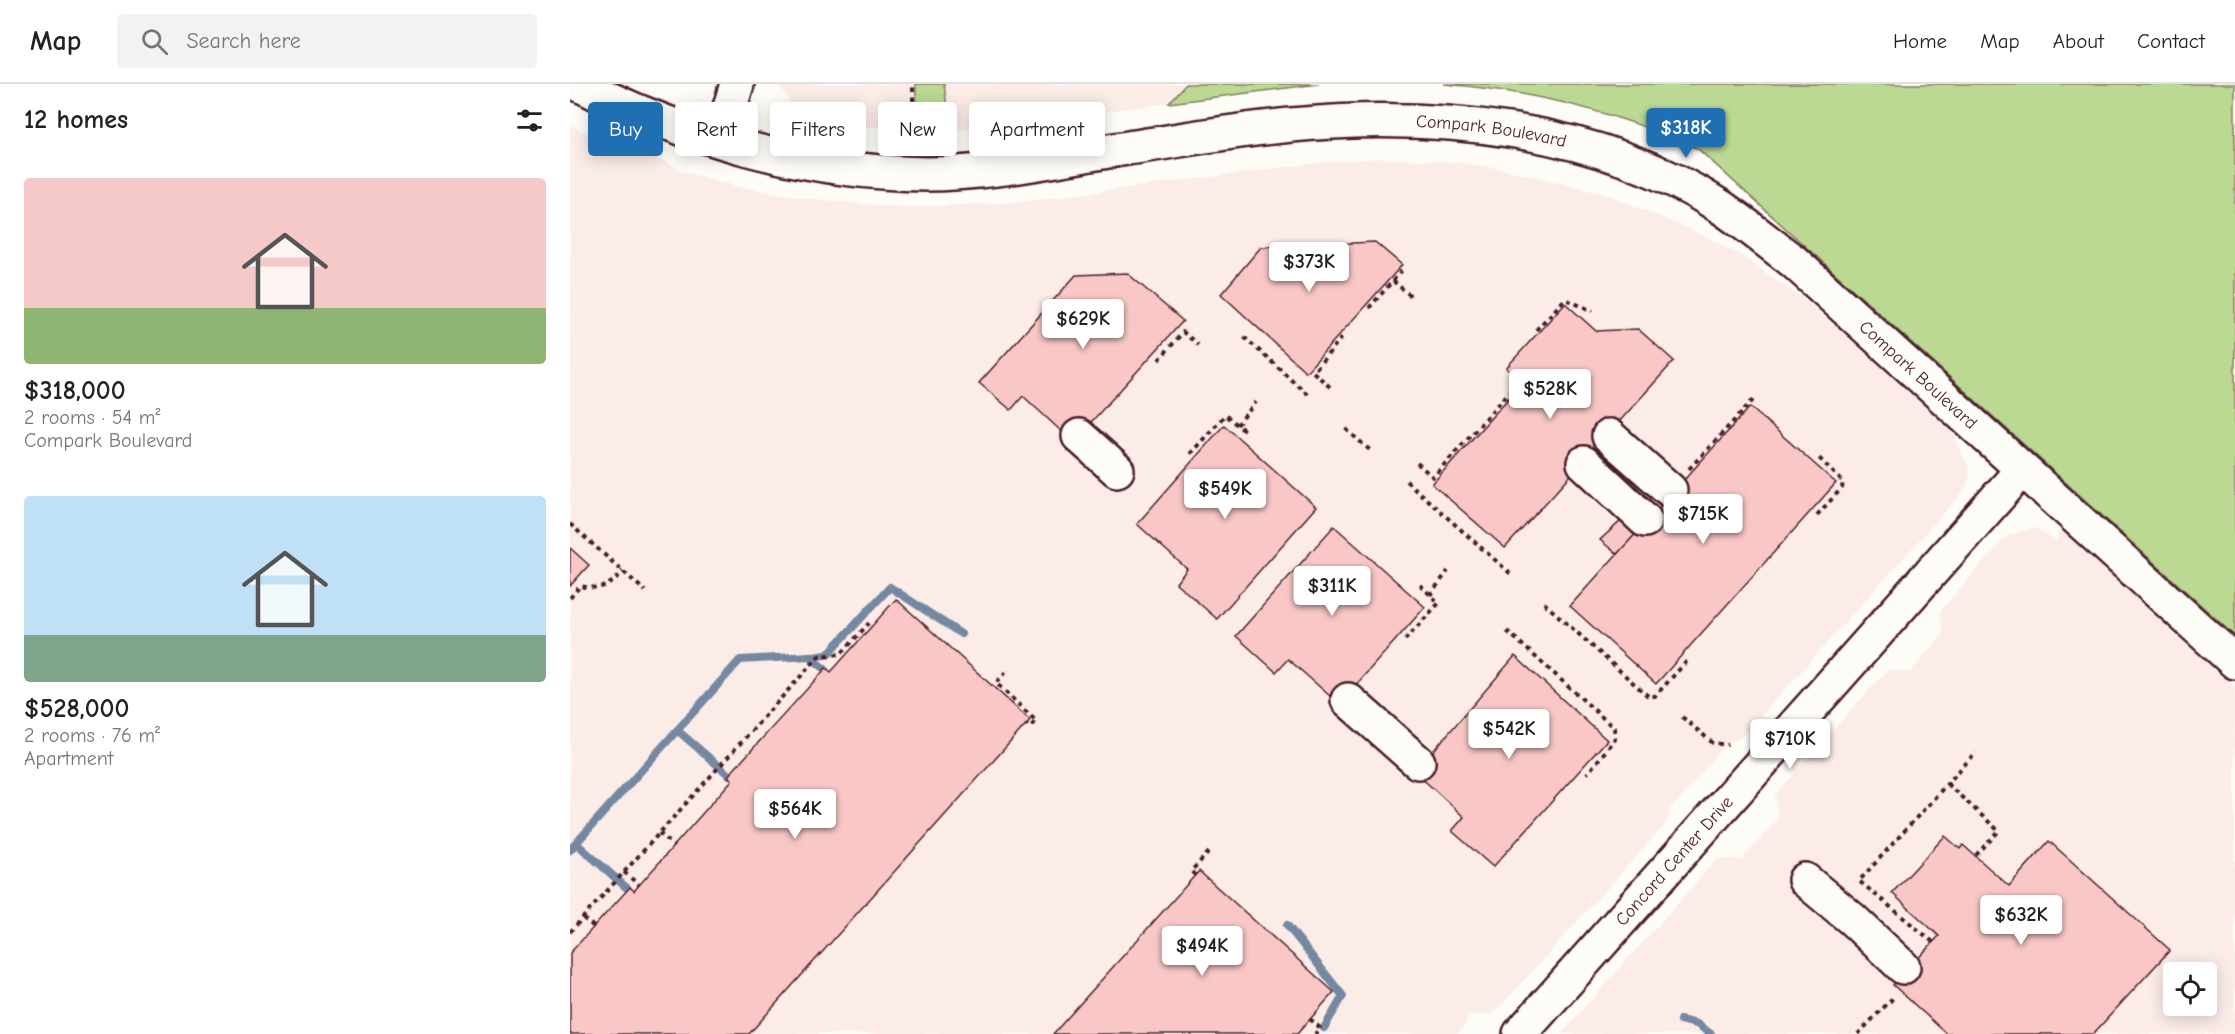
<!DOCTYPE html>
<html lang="en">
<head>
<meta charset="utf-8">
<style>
	body { margin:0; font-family:"Comic Neue",sans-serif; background:#f2f2f2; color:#222; height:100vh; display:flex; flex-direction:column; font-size:22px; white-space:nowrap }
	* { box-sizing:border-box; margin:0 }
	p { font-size:20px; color:#767676 }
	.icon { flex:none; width:33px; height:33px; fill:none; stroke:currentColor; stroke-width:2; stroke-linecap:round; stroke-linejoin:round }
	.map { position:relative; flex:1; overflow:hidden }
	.side { display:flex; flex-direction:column; background:#fff; width:570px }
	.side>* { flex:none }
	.top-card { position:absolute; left:18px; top:18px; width:570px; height:54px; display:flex; gap:12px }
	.controls { position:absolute; left:1593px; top:878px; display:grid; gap:12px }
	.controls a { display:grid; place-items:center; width:54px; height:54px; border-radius:6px; background:#fff; box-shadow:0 3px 15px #0003; font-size:30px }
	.price { position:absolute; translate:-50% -51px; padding:0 14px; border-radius:6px; background:#fff; color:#222; font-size:20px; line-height:39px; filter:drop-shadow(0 2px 3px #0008) }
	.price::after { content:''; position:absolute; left:50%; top:36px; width:18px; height:14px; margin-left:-9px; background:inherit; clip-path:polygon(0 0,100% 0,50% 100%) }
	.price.current { background:#1f6fb2; color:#fff }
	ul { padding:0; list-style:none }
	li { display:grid; align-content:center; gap:12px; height:318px; padding:0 24px }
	li span { display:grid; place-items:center; height:186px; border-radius:6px; color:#555 }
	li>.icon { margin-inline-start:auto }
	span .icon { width:108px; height:108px; fill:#fffc; stroke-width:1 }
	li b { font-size:26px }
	h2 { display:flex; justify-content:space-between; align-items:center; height:72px; padding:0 24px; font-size:26px }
	.tag { padding:0 21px; border-radius:6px; background:#fff; box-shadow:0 3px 15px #0003; font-size:21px; line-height:54px }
	.tag.current { background:#1f6fb2; color:#fff }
	header { display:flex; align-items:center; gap:36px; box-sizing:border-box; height:84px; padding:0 30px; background:#fff; border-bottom:2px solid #e0e0e0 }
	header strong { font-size:28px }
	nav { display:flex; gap:33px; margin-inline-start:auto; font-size:21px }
	.search { width:420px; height:54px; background:#f2f2f2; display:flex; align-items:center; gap:15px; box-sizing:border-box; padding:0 21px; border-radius:6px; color:#767676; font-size:22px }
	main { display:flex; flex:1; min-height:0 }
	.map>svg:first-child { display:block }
</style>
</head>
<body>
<header>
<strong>Map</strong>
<div class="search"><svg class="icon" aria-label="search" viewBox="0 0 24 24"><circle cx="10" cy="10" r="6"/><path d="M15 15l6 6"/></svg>Search here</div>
<nav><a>Home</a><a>Map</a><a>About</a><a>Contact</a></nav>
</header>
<main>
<section class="side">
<h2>12 homes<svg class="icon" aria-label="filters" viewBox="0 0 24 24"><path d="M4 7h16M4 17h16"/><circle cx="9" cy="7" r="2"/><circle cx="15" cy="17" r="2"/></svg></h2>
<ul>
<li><span style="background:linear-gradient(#f6c9c9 70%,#8fb573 0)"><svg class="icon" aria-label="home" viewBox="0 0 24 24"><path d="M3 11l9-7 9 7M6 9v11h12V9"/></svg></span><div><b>$318,000</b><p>2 rooms · 54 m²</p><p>Compark Boulevard</p></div></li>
<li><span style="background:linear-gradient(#bfe0f5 75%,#7fa58c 0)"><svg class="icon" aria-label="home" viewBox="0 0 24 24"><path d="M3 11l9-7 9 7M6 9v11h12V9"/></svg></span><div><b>$528,000</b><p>2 rooms · 76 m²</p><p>Apartment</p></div></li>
</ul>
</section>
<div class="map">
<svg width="1665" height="950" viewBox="0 0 1665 950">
	<rect width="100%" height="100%" fill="#fdfcf7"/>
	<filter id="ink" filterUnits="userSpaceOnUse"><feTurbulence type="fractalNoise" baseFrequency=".0167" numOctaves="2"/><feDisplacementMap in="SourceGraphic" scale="12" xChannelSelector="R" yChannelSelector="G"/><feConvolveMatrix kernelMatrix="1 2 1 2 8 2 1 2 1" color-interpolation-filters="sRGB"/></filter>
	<g filter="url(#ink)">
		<g fill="#fcece8" fill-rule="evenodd">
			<path d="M208,0h408l-17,19 -181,24 -49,3 -94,-4 -40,-7 -18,-8 3,-11z"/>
			<path d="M0,42l101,38 8,6 61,17 73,12 72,7 32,1 102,-5 305,-40 53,-4 81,4 50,8 62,15 41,11 85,36 41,21 67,46 151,134 3,14 9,16 3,9 -2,11 -5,9 -221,245 -16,6 -48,59 -8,5 -2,12 -6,9 -162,179 -10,8h-22l-3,10 -8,9h-887z"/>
			<path d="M1465,444l21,13 4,-12 175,158v347h-674l157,-176 24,2 36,-41 -3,-24 112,-125 23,2 33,-38 -3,-23 68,-76zM1604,888h32v33h-32z"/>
		</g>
		<g fill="#bbd992" stroke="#827c5e" stroke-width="1.5">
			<path d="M346,0h28l3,24h-31z"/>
			<path d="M616,0h133l-150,19z"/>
			<path d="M874,0h791v552l-537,-487c-80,-37 -167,-58 -254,-65z"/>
		</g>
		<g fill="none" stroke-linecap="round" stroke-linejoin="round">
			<g stroke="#7588a2" stroke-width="8">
				<path d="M239,572l16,13"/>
				<path d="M107,646l52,45"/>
				<path d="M6,759l52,46"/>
				<path d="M0,766l170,-190 87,-5 63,-68 71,47"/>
				<path d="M717,841l56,71 -19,32"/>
				<path d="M1110,936l17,4 14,10"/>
			</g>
		</g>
		<g fill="#f9c8c6" stroke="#4a1f2b" stroke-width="1.5">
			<path d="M805,158l27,23 -96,107 -85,-78 40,-47z"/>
			<path d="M557,189l56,48 -110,121 -50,-46 -12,14 -32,-27 97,-108z"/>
			<path d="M995,219l31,28 42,-2 36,32 -169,187 -73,-64 90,-101 -16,-15z"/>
			<path d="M1180,323l86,76 -180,201 -86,-78z"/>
			<path d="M654,341l92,82 -99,112 -41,-36 11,-14 -50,-45z"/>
			<path d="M1052,436l19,8 -24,26 -17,-14z"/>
			<path d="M764,442l91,81 -86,97 -51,-45 -12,13 -40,-36z"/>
			<path d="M0,464l19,17 -19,21z"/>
			<path d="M326,515l134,121 -281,314h-179v-81l60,-66 4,4 98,-111 -4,-4 98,-108 5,4z"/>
			<path d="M945,572l92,84 -114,127 -41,-36 12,-14 -49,-45z"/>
			<path d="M1375,752l15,13 3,-4 46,41 40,-45 121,109 -77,84h-146l-54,-49 46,-49 -47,-43z"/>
			<path d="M629,787l135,121 -37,42h-244z"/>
		</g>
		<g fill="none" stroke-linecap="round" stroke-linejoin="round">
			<g stroke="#4a1f2b" stroke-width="38">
				<g id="minor">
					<path id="s1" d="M8,0c106,53 228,89 348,90 67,0 135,-16 202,-26 54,-8 109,-18 163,-23 144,-14 307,2 430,82 25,17 48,36 72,54l442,401"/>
					<path d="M150,56l17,-56"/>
					<path d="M509,352l38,34"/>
					<path d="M1039,352l61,54"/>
					<path d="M1014,379l61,57"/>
					<path d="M778,616l70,62"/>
					<path d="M1235,796l47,39 51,48"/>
					<path id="s2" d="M950,950l502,-564"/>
				</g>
			</g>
			<g stroke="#4a1f2b" stroke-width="4" stroke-dasharray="4.5 4.5" stroke-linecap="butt">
				<path d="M343,26v-26"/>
				<path d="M823,197l19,16"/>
				<path d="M799,224l35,-40"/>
				<path d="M966,246l29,-31 28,12"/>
				<path d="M674,253l67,60"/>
				<path d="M589,276l24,-28 15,13"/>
				<path d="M760,303l-17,-15 31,-37"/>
				<path d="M667,341l19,-23"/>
				<path d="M776,345l26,23"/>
				<path d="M620,370l35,-39 22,18"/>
				<path d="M847,379l16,14 79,-88"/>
				<path d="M1119,385l65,-70"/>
				<path d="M836,397l106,94"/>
				<path d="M1247,431l25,-27 1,-6 -24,-24"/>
				<path d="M0,440l75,67"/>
				<path d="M860,511l18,-24"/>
				<path d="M0,514l10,-12c20,4 30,1 43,-15"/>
				<path d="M974,519l104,93h7l32,-35"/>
				<path d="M937,547l107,97 1,10 -3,5 -25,31"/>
				<path d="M835,556l34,-37 -21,-20"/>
				<path d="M436,588l-10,11 40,38 -6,6 -4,-3"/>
				<path d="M1112,633l31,26 15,2"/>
				<path d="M1377,700l52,47 -24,25"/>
				<path d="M89,749l15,13"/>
				<path d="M54,788l15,13"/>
				<path d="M625,791l-4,-4 18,-19"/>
				<path d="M13,834l11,9"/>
				<path d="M0,848l249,-276 22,-2 28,-31"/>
				<path d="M1363,858l-74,-61 117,-129"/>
				<path d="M740,935l10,9 -5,6"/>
				<path d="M1288,950l37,-38"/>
			</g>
			<use href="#minor" stroke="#fdfcf7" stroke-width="33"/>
		</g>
	</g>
	<g text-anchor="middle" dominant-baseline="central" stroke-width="5" stroke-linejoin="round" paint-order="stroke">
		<g font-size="18" fill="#4a1f2b" stroke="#fdfcf7">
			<text stroke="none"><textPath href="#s1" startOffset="932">Compark Boulevard</textPath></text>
			<text stroke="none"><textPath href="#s1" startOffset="1436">Compark Boulevard</textPath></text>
			<text stroke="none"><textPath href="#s2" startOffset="232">Concord Center Drive</textPath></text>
		</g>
	</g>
</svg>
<div class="controls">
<a><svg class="icon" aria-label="locate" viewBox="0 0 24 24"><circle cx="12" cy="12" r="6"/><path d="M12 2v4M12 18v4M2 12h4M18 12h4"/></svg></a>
</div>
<b class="price current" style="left:1116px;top:75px">$318K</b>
<b class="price" style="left:739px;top:209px">$373K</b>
<b class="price" style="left:513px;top:266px">$629K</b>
<b class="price" style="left:980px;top:336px">$528K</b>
<b class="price" style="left:655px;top:436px">$549K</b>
<b class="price" style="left:1133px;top:461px">$715K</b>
<b class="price" style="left:762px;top:533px">$311K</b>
<b class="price" style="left:939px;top:676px">$542K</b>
<b class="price" style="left:1220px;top:686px">$710K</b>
<b class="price" style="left:225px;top:756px">$564K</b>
<b class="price" style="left:1451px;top:862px">$632K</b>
<b class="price" style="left:632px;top:893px">$494K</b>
<div class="top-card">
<a class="tag current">Buy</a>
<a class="tag">Rent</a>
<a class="tag">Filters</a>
<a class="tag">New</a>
<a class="tag">Apartment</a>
</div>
</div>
</main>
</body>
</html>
